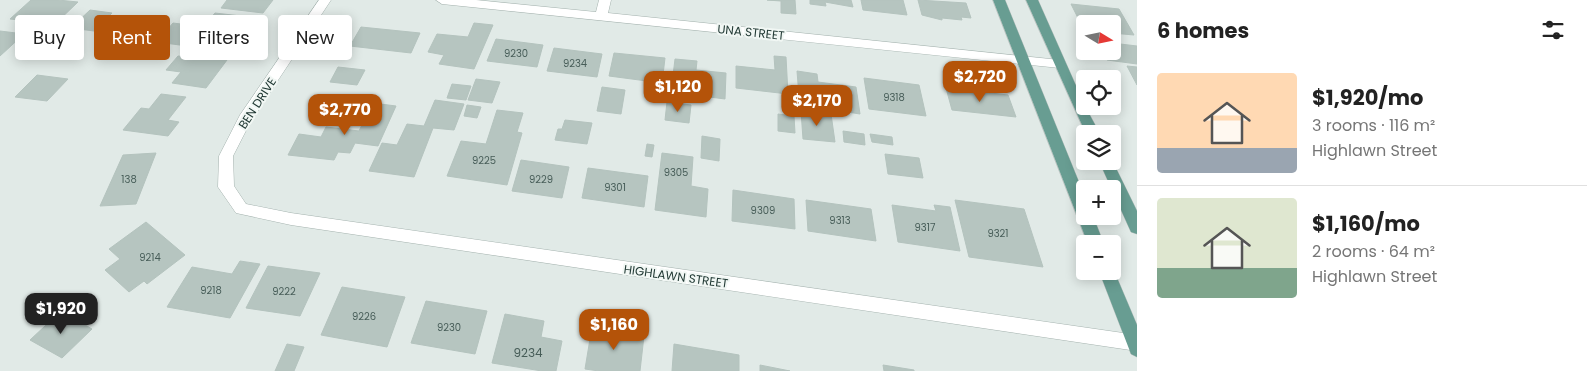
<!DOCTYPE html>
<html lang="en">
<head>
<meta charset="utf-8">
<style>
	body { margin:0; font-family:Poppins,sans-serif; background:#f2f2f2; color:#222; height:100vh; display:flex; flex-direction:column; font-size:19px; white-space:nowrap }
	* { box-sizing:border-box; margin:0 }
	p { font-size:16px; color:#767676 }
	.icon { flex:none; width:28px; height:28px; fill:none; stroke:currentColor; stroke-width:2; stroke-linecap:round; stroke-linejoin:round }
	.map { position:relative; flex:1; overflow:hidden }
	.drawer { display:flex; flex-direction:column; background:#fff; width:450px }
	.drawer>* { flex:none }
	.top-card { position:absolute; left:15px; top:15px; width:475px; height:45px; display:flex; gap:10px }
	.needle { width:32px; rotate:100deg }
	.fabs { position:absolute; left:1076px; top:15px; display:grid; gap:10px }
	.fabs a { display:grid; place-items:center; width:45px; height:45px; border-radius:5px; background:#fff; box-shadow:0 2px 12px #0003; font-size:25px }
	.price { position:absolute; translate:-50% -42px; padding:0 11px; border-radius:10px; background:#b45309; color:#fff; font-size:16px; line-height:32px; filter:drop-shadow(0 1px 2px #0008) }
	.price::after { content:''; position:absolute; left:50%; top:30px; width:15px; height:11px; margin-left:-8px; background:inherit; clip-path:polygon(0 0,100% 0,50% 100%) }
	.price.active { background:#222; color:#fff }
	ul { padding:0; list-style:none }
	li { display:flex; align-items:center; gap:15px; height:125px; padding:0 20px }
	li+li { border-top:1px solid #e0e0e0 }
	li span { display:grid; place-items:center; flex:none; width:140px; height:100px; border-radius:5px; color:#555 }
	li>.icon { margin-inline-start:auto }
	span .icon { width:60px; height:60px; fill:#fffc; stroke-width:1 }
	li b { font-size:21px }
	h2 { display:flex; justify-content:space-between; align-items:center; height:60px; padding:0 20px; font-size:21px }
	.chip { padding:0 18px; border-radius:5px; background:#fff; box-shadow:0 2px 12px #0003; font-size:18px; line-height:45px }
	.chip.active { background:#b45309; color:#fff }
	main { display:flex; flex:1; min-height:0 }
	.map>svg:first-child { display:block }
</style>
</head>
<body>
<main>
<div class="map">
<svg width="1137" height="371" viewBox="0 0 1137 371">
	<rect width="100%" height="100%" fill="#e1eae7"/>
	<g fill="#b6c5c0" stroke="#b4c3be">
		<path d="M31,0h27l20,2 -23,22 -45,-5z"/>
		<path d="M227,0h46l-10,13 -42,-5z"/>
		<path d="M767,0h28l1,14 -15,-1v-12z"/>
		<path d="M810,0h41l2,7 -28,-5 1,4 -16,-2z"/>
		<path d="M861,0h42l4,15 -44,-5z"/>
		<path d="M918,0l48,3 5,15 -10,-1 1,3 -20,-2v2l-20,-5z"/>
		<path d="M1071,4l48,5 15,26 -22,-2v-9h-27l-1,6z"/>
		<path d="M90,10l22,3 -18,18 -23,-3z"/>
		<path d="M215,13l43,5 -21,28 -33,-4 9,-11 -12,-2z"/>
		<path d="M173,23l23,3 -2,4 14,1 -13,16 -38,-5z"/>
		<path d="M474,23l19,2 -19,44 -35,-5 5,-9 -16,-3 9,-18 31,3z"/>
		<path d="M361,27l59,6 -9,20 -61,-7z"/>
		<path d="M52,30l28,3 -12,13 -29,-4z"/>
		<path d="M0,31l24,3 -24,22z"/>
		<path d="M496,39l47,6 -6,22 -50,-6z"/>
		<path d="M1112,43l25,3v18l-30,-4 -5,-9h10z"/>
		<path d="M554,48l48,6 -5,23 -50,-6z"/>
		<path d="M197,52l33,4 -24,32 -34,-5 9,-11 -15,-2 12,-14 15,2z"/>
		<path d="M614,53l51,5 -3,25 -53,-7z"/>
		<path d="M774,56l12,1 2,37 -52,-6v-22l39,4z"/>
		<path d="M675,59l22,2 -1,9 30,3 -1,26 -54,-7z"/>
		<path d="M1127,66l10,1v18z"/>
		<path d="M338,67l27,3 -8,15 -27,-3z"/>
		<path d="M797,71l20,3 1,8 38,5 4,27 -19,-3 -1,-10 -41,-5z"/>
		<path d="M37,75l31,4 -21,22 -32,-4z"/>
		<path d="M864,78l55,7 7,31 -57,-7z"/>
		<path d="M476,79l24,3 -8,21 -24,-3z"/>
		<path d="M452,84l19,2 -5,14 -19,-2z"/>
		<path d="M602,87l23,3 -4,24 -24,-3z"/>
		<path d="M946,88l62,7 8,22 -64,-7z"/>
		<path d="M161,94l25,3 -18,23 11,2 -11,14 -45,-6 18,-22 8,1z"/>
		<path d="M435,100l29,4 -10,26 -21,-2 -19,49 -45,-6 13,-28 15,2 10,-21 17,2z"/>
		<path d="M667,102l24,3 -2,18 -24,-3z"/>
		<path d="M373,103l23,3 -18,40 -23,-3 -5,10 -12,-1 -4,8 -46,-5 11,-21 22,3 5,-10 33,4z"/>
		<path d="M467,105l14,2 -4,11 -13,-2z"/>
		<path d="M497,110l26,3 -6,19 5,1 -15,52 -60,-9 14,-35 25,3z"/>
		<path d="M801,111l30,3 4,28 -32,-3z"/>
		<path d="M778,114l16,2 1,17 -17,-2z"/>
		<path d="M565,120l27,3 -5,21 -32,-4 3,-11h4z"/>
		<path d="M843,131l21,3 1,11 -21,-3z"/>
		<path d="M870,134l22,3 1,8 -21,-3z"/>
		<path d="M702,136l18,3 -1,22 -18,-3z"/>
		<path d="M647,144l7,1 -2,12 -7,-1z"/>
		<path d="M156,153l-20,51 -36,2 23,-51z"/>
		<path d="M662,153l31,4 -2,29 17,3 -2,28 -51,-7z"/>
		<path d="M885,154l34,4 4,20 -35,-4z"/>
		<path d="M521,160l48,7 -7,31 -50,-7z"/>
		<path d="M588,168l60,8 -4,31 -62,-9z"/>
		<path d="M733,190l61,9 1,30 -63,-8z"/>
		<path d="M806,200l65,9 5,32 -68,-10z"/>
		<path d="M955,200l69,9 19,58 -74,-10z"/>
		<path d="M892,205l44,6 -2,-6 16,2 10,44 -62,-9z"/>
		<path d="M146,222l39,33 -38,29 -3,-3 -15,11 -24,-22 15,-11 -11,-10z"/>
		<path d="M240,261l20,3 -30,54 -63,-11 25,-40 40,7z"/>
		<path d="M268,266l52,7 -20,43 -54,-8z"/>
		<path d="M342,287l63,10 -18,50 -66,-12z"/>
		<path d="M426,301l61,10 -12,43 -64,-11z"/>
		<path d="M61,311l31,18 -30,29 -32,-18z"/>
		<path d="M505,314l39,7 -3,16 21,4 -6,30h-14l-50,-8z"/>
		<path d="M592,327l52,9 -4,35h-41l-14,-2z"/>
		<path d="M287,344l17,3 -10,24h-19z"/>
		<path d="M674,344l65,11v16h-67z"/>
		<path d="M760,365l30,6h-30z"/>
		<path d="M883,365l31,5v1h-30z"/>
	</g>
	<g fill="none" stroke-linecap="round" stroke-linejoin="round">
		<g stroke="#a4b2ae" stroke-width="1">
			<g id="minor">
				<path d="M319,0h12l-80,121 -18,35 1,30 12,18 45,9 846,122v16l-846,-126 -55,-12 -18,-26 1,-31 21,-41z"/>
				<path d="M436,0h40l120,12 3,-12h12l-3,13 452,47 6,4 -6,4 -618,-64z"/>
			</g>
		</g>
		<g stroke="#bdc4c2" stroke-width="1">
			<g id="major">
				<path d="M993,0h12l80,197v19h8l11,28h-16z"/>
				<path d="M1026,0h12l47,106 15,28h-14z"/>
				<path d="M1112,160l25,51v23l-6,-2 -32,-71h13z"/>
				<path d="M1112,266l25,59v32l-6,-3 -32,-83h13z"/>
			</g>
		</g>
		<use href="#minor" fill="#fff" fill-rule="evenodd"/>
		<use href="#major" fill="#689d92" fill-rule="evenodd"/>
	</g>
	<g text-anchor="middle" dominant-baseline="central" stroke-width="4" stroke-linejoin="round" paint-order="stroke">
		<g font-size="10" fill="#475d58">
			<text x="516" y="53">9230</text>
			<text x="575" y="63">9234</text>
			<text x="894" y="97">9318</text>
			<text x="484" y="160">9225</text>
			<text x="676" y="172">9305</text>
			<text x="129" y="179">138</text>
			<text x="541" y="179">9229</text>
			<text x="615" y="187">9301</text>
			<text x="763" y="210">9309</text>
			<text x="840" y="220">9313</text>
			<text x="925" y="227">9317</text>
			<text x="998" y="233">9321</text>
			<text x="150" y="257">9214</text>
			<text x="211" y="290">9218</text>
			<text x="284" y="291">9222</text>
			<text x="364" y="316">9226</text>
			<text x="449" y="327">9230</text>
		</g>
		<g font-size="12" fill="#223a35" stroke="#f1f7f4">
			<text transform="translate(751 32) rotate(6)">UNA STREET</text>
			<text transform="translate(257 103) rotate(-57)">BEN DRIVE</text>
			<text transform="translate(676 276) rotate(8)">HIGHLAWN STREET</text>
		</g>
		<g font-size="12" fill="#475d58">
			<text x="528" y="352">9234</text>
		</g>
	</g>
</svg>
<div class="fabs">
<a><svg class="needle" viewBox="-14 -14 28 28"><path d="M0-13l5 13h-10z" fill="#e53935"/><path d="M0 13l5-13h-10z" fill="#767676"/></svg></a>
<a><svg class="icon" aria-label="locate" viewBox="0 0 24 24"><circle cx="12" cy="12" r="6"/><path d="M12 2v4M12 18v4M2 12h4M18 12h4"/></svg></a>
<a><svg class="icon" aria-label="layers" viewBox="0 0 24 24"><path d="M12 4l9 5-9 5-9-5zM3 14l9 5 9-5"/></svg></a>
<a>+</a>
<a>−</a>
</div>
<b class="price" style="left:980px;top:103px">$2,720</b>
<b class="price" style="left:678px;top:113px">$1,120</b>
<b class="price" style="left:817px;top:127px">$2,170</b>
<b class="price" style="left:345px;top:136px">$2,770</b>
<b class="price active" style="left:61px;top:335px">$1,920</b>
<b class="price" style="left:614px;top:351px">$1,160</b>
<div class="top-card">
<a class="chip">Buy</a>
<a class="chip active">Rent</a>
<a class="chip">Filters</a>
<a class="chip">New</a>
</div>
</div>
<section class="drawer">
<h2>6 homes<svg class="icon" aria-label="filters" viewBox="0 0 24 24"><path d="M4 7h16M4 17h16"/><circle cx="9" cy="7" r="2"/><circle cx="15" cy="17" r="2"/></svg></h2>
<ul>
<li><span style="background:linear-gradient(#ffd9b3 75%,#9aa5b1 0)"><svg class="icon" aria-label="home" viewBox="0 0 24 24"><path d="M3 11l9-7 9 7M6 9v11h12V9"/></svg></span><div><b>$1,920/mo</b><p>3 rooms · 116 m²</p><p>Highlawn Street</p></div></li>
<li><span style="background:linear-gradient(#dfe7d0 70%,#7fa58c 0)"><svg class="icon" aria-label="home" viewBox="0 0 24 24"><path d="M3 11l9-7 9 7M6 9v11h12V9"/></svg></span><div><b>$1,160/mo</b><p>2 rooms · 64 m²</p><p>Highlawn Street</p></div></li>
</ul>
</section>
</main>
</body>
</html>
